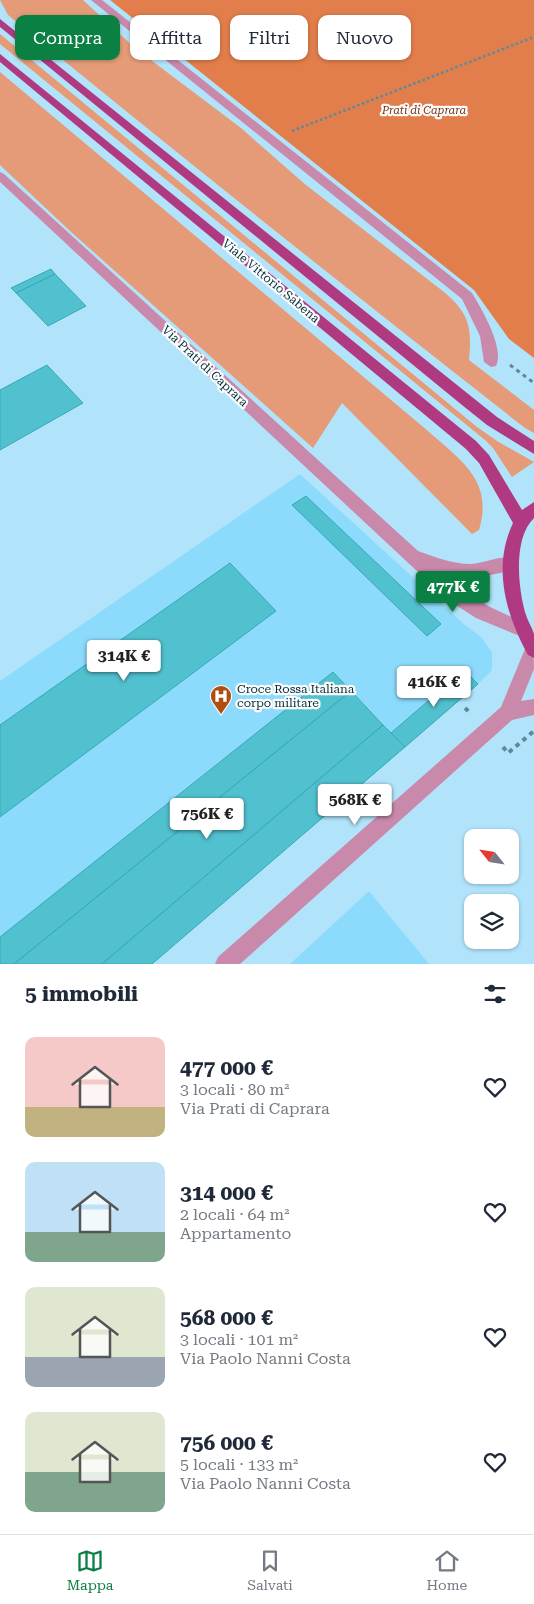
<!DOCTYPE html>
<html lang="it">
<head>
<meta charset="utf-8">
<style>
	body { margin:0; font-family:"Roboto Serif",serif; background:#f6f6f7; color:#1f2937; height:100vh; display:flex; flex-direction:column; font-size:19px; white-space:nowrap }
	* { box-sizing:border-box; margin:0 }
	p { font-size:16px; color:#747a83 }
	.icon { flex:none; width:28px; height:28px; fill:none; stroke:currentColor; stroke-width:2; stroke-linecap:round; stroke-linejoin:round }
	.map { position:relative; height:964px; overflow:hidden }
	.side { display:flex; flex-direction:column; background:#fff; flex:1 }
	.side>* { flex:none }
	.top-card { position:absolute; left:15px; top:15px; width:505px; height:45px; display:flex; gap:10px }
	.needle { width:32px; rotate:300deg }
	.fabs { position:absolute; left:464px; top:829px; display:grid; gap:10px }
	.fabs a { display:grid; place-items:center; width:55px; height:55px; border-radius:10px; background:#fff; box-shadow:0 1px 4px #0004; font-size:25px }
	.price { position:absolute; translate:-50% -42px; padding:0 11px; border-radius:5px; background:#fff; color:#222; font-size:16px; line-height:32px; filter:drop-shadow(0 1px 2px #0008) }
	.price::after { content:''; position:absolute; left:50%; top:30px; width:15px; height:11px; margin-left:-8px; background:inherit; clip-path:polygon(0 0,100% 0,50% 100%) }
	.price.active { background:#0b8043; color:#fff }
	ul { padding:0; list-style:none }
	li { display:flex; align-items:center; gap:15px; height:125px; padding:0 25px }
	li span { display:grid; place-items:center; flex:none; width:140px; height:100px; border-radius:10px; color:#555 }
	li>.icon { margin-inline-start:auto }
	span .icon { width:60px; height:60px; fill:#fffc; stroke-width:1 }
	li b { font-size:21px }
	h2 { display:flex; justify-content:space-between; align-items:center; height:60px; padding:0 25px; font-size:21px }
	.pill { padding:0 18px; border-radius:10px; background:#fff; box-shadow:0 1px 4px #0004; font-size:18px; line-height:45px }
	.pill.active { background:#0b8043; color:#fff }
	.tabs { display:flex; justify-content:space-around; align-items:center; height:70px; border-top:1px solid #e0e1e3; background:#fff; font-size:14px; color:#747a83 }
	.tabs a { display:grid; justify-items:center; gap:2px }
	.tabs .active { color:#0b8043 }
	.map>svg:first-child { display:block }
</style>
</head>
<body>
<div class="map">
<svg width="534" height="964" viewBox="0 0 534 964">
	<rect width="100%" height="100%" fill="#b1e4fb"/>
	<g fill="#8ddbfc">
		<path d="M300,474l165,151 16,12 11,15v18l-14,14 -326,280h-152v-283z"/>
		<path d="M369,891l60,73h-139z"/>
	</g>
	<g fill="#e59b77">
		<path d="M0,0h83l52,48 106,80 65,57 138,107c26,22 28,36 25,68l65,50v23l-9,-5c-174,-136 -346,-273 -517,-413z"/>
		<path d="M0,34l477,393 20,14 37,21 -22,15 -19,-29 -8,-8 -485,-396z"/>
		<path d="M0,72l428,359c32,29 66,49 51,99l-7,4 -130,-131 -29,45 -243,-217 -70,-66z"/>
	</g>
	<path fill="#e17e4b" d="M110,0h424v358l-25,-19 -35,-49z"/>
	<g fill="#52c1cf" stroke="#35a9b7">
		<path d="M51,269l4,5 -39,19 -5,-5z"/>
		<path d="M55,274l31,32 -38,20 -32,-33z"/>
		<path d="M47,365l36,38 -83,47v-60z"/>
		<path d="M306,496l135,128 -14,12 -135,-131z"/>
		<path d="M230,563l46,48 -276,206v-92z"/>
		<path d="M464,670l14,14 -73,63 -14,-14z"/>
		<path d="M333,672l18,19 -337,273h-14v-27z"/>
		<path d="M351,691l32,34 -281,239h-88z"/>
		<path d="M383,725l22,22 -253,217h-50z"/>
	</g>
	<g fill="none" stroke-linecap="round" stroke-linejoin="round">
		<path stroke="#5b8a9c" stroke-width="2.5" stroke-dasharray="2.5 2.5" stroke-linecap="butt" d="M292,131l242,-94"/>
		<path stroke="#5b8a9c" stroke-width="3" stroke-dasharray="4 4" stroke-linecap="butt" d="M510,365l24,18"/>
		<g stroke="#5b8a9c" stroke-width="4" stroke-dasharray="4.5 4.5" stroke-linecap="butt">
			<path d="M465,708l5,5"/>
			<path d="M503,747l5,6 26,-22"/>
		</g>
		<g fill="#c989ab" fill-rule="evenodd">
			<path d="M91,0h11l370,293c9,15 33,55 24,73l-5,1 -7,-5 -4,-26 -18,-37z"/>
			<path d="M0,172l4,2 414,377c17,6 34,13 53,13 14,-1 33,-10 46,-6l2,5 -2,5c-25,9 -50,12 -76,5 28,25 53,37 87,51l2,5 -2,5 -6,3 -46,-19 -28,-18 -448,-418z"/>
			<path d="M533,641l1,28 -13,32 13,-2v16l-22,5 -272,244h-25l3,-7 283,-250 26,-63z"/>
		</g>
		<g fill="#af3a81" fill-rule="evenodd">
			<path d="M0,19l497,398 37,24v13l-47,-29 -25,-20 -462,-378z"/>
			<path d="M0,54l476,387 13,14 33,55 12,-8v16c-21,20 -16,69 -9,94 2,8 7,15 9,22 0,7 0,16 0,24l-6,-3c-22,-40 -36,-88 -15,-132l-34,-60 -13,-14 -466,-387z"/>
		</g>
	</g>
	<defs>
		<g id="hospital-pin" transform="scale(1.125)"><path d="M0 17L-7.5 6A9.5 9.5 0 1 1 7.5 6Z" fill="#b04e0f" stroke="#fcfcfc"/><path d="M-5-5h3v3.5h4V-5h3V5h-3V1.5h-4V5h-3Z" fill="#fff"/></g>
	</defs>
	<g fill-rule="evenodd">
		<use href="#hospital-pin" x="221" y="696"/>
	</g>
	<g text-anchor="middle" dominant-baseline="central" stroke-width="4.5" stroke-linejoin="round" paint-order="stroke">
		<g font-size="11" font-style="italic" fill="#74340f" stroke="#fcfcfc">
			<text x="424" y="110">Prati di Caprara</text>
		</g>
		<g font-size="12" fill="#032d3b" stroke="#fcfcfc">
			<text transform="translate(271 281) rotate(40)">Viale Vittorio Sabena</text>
			<text transform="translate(205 366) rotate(43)">Via Prati di Caprara</text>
		</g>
		<g font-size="12" fill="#032d3b" stroke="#fcfcfc" text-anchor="start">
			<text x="237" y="689">Croce Rossa Italiana<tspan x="237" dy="14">corpo militare</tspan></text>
		</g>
	</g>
</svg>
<div class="fabs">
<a><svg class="needle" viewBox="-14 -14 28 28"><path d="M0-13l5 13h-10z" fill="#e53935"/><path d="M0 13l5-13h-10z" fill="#747a83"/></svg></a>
<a><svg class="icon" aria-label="layers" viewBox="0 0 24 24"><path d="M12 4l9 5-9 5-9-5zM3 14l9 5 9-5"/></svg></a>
</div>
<b class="price active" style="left:453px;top:613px">477K €</b>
<b class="price" style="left:124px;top:682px">314K €</b>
<b class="price" style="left:434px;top:708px">416K €</b>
<b class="price" style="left:355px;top:826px">568K €</b>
<b class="price" style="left:207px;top:840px">756K €</b>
<div class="top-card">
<a class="pill active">Compra</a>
<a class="pill">Affitta</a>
<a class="pill">Filtri</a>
<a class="pill">Nuovo</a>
</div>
</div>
<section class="side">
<h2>5 immobili<svg class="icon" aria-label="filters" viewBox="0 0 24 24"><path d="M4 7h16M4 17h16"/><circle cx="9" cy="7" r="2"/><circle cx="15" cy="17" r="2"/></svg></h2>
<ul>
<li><span style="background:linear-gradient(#f6c9c9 70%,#c2b280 0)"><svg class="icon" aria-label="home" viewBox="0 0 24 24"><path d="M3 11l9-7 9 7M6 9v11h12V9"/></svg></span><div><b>477 000 €</b><p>3 locali · 80 m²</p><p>Via Prati di Caprara</p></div><svg class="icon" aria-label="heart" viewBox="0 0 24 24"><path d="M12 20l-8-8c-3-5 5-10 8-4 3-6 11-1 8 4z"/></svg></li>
<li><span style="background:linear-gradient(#bfe0f5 70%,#7fa58c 0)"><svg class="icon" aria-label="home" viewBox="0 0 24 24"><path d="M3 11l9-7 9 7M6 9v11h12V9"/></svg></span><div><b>314 000 €</b><p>2 locali · 64 m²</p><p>Appartamento</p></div><svg class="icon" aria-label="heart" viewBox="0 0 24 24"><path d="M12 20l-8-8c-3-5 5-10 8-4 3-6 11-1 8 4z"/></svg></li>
<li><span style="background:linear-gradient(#dfe7d0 70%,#9aa5b1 0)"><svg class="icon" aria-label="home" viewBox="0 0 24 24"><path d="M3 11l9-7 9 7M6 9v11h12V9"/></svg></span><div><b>568 000 €</b><p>3 locali · 101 m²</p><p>Via Paolo Nanni Costa</p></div><svg class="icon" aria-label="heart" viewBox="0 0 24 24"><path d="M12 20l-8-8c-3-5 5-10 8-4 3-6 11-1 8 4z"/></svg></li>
<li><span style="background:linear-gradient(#dfe7d0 60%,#7fa58c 0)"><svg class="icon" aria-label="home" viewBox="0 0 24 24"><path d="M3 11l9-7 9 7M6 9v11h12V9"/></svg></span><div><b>756 000 €</b><p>5 locali · 133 m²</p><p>Via Paolo Nanni Costa</p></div><svg class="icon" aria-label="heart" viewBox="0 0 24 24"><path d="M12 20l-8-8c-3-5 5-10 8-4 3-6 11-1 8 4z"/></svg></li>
</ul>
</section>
<nav class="tabs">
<a class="active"><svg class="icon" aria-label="map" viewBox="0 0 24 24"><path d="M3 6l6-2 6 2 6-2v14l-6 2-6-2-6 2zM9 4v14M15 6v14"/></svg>Mappa</a>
<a><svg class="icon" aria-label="saved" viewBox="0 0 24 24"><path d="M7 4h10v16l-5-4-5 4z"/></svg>Salvati</a>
<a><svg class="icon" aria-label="home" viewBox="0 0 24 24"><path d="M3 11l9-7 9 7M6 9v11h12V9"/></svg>Home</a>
</nav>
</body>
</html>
